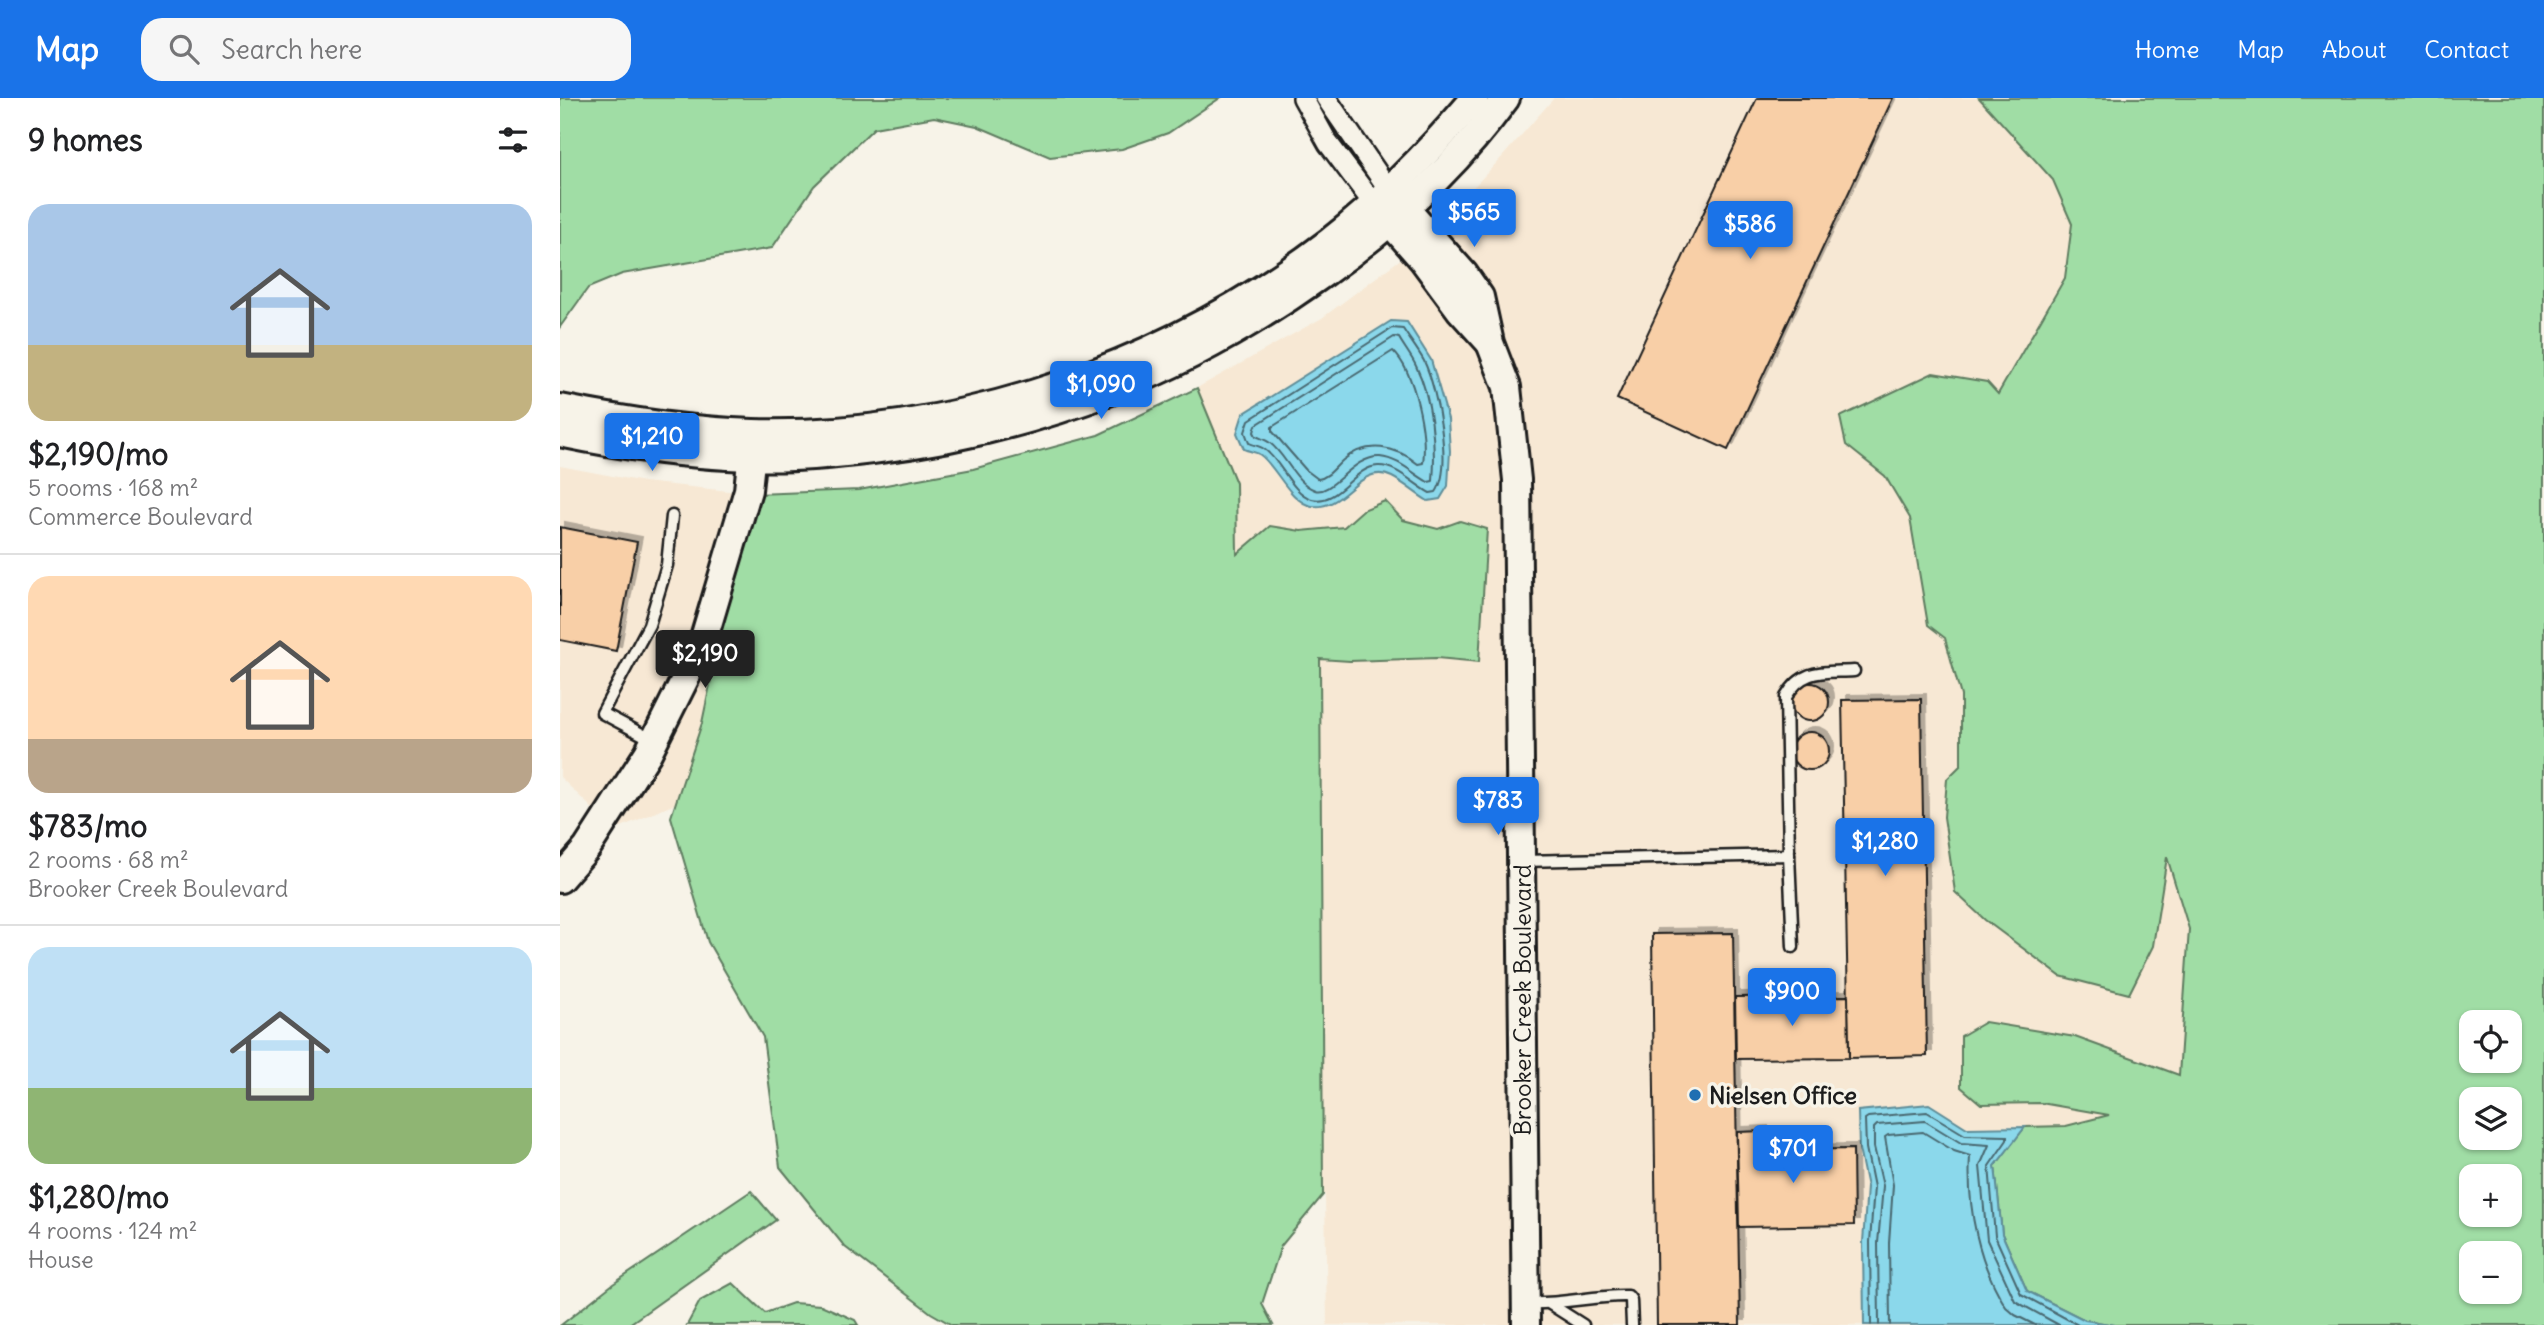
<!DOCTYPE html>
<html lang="en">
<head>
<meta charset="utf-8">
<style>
	body { margin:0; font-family:Delius,sans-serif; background:#f6f6f6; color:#202124; height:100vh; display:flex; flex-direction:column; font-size:26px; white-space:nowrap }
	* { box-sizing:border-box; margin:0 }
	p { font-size:23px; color:#757577 }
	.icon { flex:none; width:38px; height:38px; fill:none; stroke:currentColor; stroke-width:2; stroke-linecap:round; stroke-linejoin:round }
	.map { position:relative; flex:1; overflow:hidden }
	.details { display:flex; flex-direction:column; background:#fff; width:560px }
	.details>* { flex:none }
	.controls { position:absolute; left:1899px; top:912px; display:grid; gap:14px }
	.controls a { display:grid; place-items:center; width:63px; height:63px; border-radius:14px; background:#fff; box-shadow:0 2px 5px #0004; font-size:35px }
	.price { position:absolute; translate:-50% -60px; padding:0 16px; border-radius:7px; background:#1a73e8; color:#fff; font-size:23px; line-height:46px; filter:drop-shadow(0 2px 4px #0008) }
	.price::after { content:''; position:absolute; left:50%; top:42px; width:21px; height:16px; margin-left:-10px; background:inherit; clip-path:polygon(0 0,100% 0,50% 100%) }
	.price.active { background:#222; color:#fff }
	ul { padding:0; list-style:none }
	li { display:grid; align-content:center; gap:14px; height:371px; padding:0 28px }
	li+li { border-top:2px solid #e0e0e0 }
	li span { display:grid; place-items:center; height:217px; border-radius:21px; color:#555 }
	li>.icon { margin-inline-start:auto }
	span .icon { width:126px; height:126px; fill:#fffc; stroke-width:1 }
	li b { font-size:30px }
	h2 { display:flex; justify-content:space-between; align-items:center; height:84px; padding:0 28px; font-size:30px }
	header { display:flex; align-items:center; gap:42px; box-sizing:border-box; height:98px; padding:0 35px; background:#1a73e8; color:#fff }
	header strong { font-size:33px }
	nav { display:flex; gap:38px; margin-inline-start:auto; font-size:24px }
	.search { width:490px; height:63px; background:#f6f6f6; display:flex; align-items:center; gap:18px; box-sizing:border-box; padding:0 24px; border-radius:21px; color:#757577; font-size:26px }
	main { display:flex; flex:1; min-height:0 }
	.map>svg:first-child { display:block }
</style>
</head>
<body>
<header>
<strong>Map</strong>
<div class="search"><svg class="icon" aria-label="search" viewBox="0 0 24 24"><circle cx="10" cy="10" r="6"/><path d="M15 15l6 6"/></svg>Search here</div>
<nav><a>Home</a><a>Map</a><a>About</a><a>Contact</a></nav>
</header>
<main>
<section class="details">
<h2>9 homes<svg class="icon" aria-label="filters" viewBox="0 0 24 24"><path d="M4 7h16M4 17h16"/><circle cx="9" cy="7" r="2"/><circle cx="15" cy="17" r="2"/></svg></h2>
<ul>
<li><span style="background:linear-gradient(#a9c7e8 65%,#c2b280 0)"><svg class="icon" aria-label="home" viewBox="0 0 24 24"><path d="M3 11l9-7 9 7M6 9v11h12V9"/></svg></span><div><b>$2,190/mo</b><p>5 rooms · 168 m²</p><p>Commerce Boulevard</p></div></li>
<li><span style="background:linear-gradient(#ffd9b3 75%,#b9a48a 0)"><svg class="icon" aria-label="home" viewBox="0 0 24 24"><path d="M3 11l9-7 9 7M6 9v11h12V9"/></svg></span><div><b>$783/mo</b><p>2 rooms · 68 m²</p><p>Brooker Creek Boulevard</p></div></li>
<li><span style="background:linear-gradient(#bfe0f5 65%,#8fb573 0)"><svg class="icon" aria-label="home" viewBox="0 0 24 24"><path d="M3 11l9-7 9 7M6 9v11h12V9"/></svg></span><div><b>$1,280/mo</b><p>4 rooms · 124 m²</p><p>House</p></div></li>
</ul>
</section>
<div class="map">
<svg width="1984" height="1227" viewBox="0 0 1984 1227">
	<defs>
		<filter id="shadow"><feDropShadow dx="5" dy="-5" stdDeviation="0" flood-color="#0004"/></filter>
	</defs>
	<rect width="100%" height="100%" fill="#f7f3e8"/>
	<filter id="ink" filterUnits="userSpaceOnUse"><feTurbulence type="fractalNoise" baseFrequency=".0143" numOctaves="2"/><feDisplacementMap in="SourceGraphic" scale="14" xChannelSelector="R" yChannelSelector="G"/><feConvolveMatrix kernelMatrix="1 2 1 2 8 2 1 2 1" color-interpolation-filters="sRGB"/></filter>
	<g filter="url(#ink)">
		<g fill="#f7e8d4" fill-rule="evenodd">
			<path d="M994,0h425l74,82 19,44 -7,54 -67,116 -65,-21 -93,44 6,28 39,31 25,42 18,107 17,13 16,58v69l-6,127 30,28 75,56 93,-30 14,-91 22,74 -10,147 -43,-18 -155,45h60l70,12 -45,11 -99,2 -38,-24 -70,45 8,38 -4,55 1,83h-329l-20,-939 -79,-159 67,-71z"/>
			<path d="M846,157l76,93 16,42 11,90 9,845h-191l-2,-131 -2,1 -3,-536 30,2 87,-3 41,3 -18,-140 -22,9 -35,-10 -18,-19 -22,9 -19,17 -43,4 -31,-5 -33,29 -1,-72 -39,-95 125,-70zM831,223l16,1 41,97 2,32 -2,35 -42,2 -13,-11 -14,-4 -17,6 -23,21 -13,6 -39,-18 -27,-33 92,-111z"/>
			<path d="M0,368l84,16 94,10 -44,149 -53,107 -43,66 -38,-37z"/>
			<path d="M177,459l-35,166 -27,81 -61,26z"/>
		</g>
		<g fill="#a0dda5" stroke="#5e7c60" stroke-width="2" fill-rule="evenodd">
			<path d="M0,0h660l-52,35 -46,16 -72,8 -73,-31 -43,-9 -60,11 -60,58 -42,62 -150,26 -34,14 -28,39z"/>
			<path d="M1419,0h565v1227h-429l-30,-5 -58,-29 -25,-57 -7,-68 30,-39 41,-1 43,-11 -68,-12 -60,1 -20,-17v-51l24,-14 90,15 104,38 10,-146 -22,-72 -14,89 -24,48 -69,-18 -75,-56 -30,-28 -11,-75 3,-38 14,-14v-69l-16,-58 -17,-13 -18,-107 -25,-42 -39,-31 -6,-28 93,-44 54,9 11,12 67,-116 7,-54 -19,-44zM1911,924h39v38h-39zM1911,1001h39v39h-39zM1911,1078h39v38h-39zM1911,1155h39v39h-39z"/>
			<path d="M637,290l39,95 1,71 33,-28 31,5 43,-4 19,-17 22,-9 18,19 35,9 22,-8 27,8 -8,133 -42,-4 -87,3 -30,-2 3,536 -42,51 -19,58 11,21h-321l-21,-12 -86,-66 -65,-80 -17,-130 -55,-95 -37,-125 31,-94 35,-166 19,-63 103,-4 114,-21 125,-34z"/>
			<path d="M191,1093l25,29 -148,105h-67l52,-41z"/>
			<path d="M173,1185l32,30 28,-10 28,2 34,15 3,5h-171l13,-24z"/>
		</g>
		<g fill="#8bd8eb" stroke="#5f8d98" stroke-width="2">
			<path d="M831,223l16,1 24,38 17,59 2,32 -2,35 -8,13 -12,2c-12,-7 -24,-18 -36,-24 -32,-16 -47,34 -80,29 -22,-3 -37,-42 -53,-52 -4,-2 -11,-3 -15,-5l-7,-16 6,-19z"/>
			<path d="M1369,1006l38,24 58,-1 -30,39 7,68 25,57 58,29 30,5h-251l-1,-83 4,-55 -8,-38 -1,-38z"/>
		</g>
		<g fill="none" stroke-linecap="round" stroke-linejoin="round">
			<g stroke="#48676f" stroke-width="2">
				<path d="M832,230l11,1c7,11 15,21 21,32 13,27 29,107 12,131l-6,1c-15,-8 -34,-28 -52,-27 -25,1 -40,40 -66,33 -21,-6 -31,-39 -48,-50 -4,-3 -11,-4 -15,-6l-4,-11 4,-12z"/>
				<path d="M834,239l5,1c5,9 13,19 17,28 16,33 20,79 17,115l-5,1c-16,-9 -29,-23 -48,-25 -26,-2 -49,39 -65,33 -20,-7 -29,-35 -45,-47 -4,-3 -10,-5 -14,-7l-2,-4 2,-7z"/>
				<path d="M833,253c22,21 34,82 30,112l-5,1c-22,-18 -51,-24 -75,-4 -8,7 -15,18 -25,19l-12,-9 -34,-39v-4z"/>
				<path d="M1311,1227l-1,-83 4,-55 -8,-39 -1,-29 3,-2 59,-5 38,23 42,1v4l-18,26 6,70 26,58 57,31"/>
				<path d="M1319,1227l-1,-82 5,-57 -9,-39v-19l3,-3 48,-4 36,22 28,2 -9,21 7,74 28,61 44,24"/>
				<path d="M1330,1227l-1,-82 4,-58 -8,-48 3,-2 35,-3 31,19 16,5c-3,52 8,107 36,151l9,8 20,10"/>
			</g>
		</g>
		<g fill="#f8cfa7" stroke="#1c1c1c" stroke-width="2" filter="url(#shadow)">
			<path d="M1197,0h136l-165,352 -111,-51z"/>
			<path d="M0,429l77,15 -21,109 -56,-11z"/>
			<circle cx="1250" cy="604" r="19"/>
			<path d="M1361,601l6,357 -78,2 -7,-358z"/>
			<circle cx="1250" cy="653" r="19"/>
			<path d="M1173,835l7,392h-83l-5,-391z"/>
			<path d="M1288,898l1,62 -113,1 -1,-62z"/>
			<path d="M1203,1033v19l90,-1 1,76 -115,2 -2,-95z"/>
		</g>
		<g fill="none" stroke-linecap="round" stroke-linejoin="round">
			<g stroke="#1c1c1c" stroke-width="15">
				<g id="lane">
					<path d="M93,642l-51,-27 47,-88 18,-60 5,-49"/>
					<path d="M1229,757l4,92"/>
					<path d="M962,763l267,-6 -3,-158c17,-30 38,-24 68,-26"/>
					<path d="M967,1205c34,2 67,-8 101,-7l3,4 1,25"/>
					<path d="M990,1206l33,21"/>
				</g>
			</g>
			<g stroke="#1c1c1c" stroke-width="24">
				<g id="street">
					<path d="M743,0l25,45 45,60"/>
					<path d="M766,0l63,92"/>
				</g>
			</g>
			<g stroke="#1c1c1c" stroke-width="32">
				<g id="secondary">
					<path d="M829,92l75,84 16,23 10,46 17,44 10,93 9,845"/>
					<path d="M819,112l44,50 37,50 29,32"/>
					<path d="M0,310c64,13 128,23 193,25 206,5 414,-67 576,-191 54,-42 102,-92 146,-144"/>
					<path d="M0,335c62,13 126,22 190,24 40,2 82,-2 122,-7 169,-20 313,-77 451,-176 69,-49 133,-107 183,-176"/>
					<path d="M0,781l27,-31 61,-95 54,-108 46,-155 5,-48"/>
				</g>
			</g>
			<use href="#lane" stroke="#f7f3e8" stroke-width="10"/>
			<use href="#street" stroke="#f7f3e8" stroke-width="19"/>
			<use href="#secondary" stroke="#f7f3e8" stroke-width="26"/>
		</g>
	</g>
	<circle fill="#1f6fb2" stroke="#f7f3e8" stroke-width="2.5" cx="1135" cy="997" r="7"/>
	<g text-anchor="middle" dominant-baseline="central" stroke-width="7" stroke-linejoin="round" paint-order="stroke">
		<g font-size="24" fill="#1c1c1c" stroke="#f7f3e8">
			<text transform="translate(962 902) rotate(-90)">Brooker Creek Boulevard</text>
		</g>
		<g font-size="24" font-weight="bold" fill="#1c1c1c" stroke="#f7f3e8" text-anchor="start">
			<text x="1149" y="997">Nielsen Office</text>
		</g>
	</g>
</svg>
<div class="controls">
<a><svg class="icon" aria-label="locate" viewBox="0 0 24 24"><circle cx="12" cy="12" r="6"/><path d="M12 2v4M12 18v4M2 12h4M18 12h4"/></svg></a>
<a><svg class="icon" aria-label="layers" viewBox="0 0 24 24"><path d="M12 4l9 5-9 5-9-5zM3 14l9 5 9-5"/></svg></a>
<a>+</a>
<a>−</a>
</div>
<b class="price" style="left:914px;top:151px">$565</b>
<b class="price" style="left:1190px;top:163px">$586</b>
<b class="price" style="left:541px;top:323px">$1,090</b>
<b class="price" style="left:92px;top:375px">$1,210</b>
<b class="price active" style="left:145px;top:592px">$2,190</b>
<b class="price" style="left:938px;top:739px">$783</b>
<b class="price" style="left:1325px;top:780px">$1,280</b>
<b class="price" style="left:1232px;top:930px">$900</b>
<b class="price" style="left:1233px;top:1087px">$701</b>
</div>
</main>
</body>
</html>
